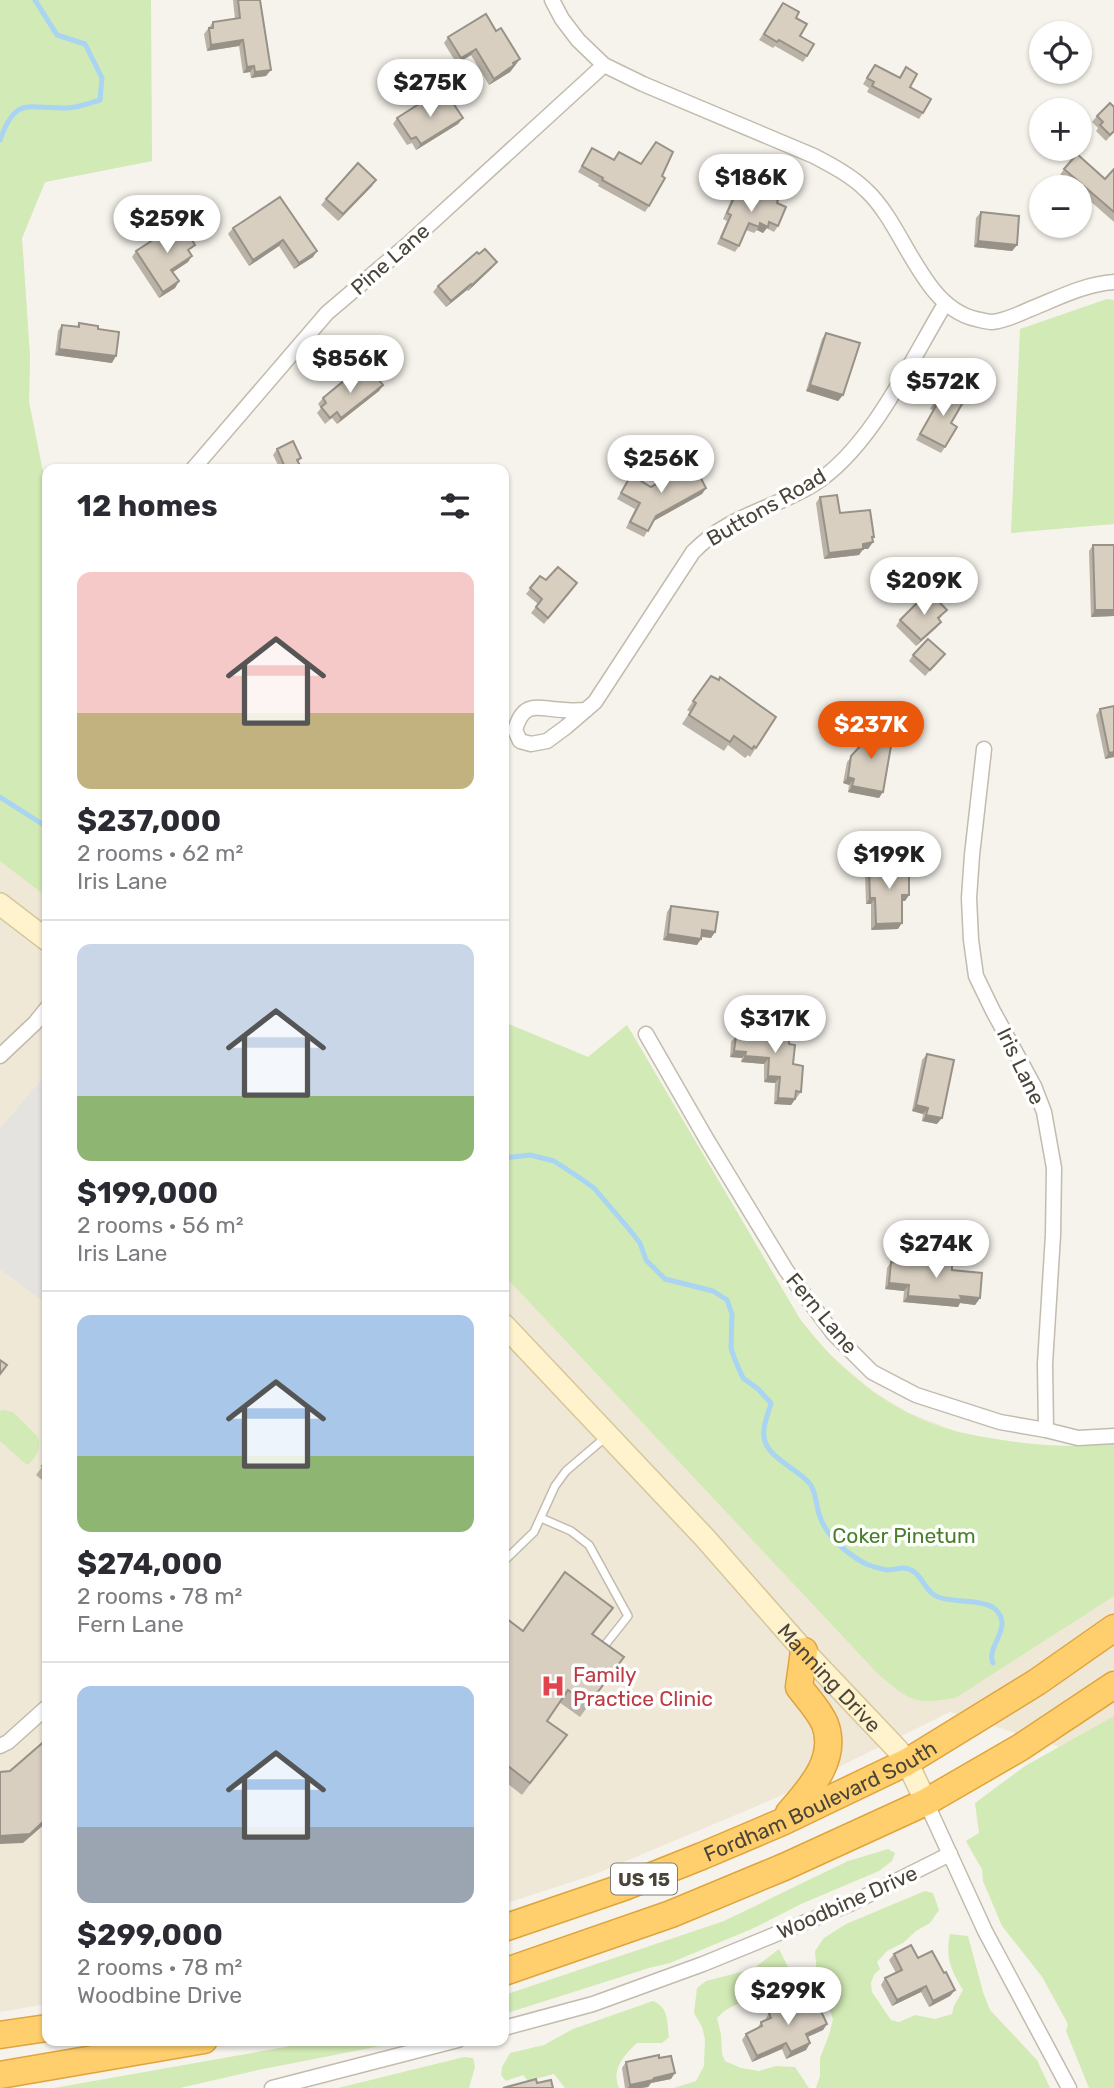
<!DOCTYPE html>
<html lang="en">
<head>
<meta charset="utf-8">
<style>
	body { margin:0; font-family:Rubik,sans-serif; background:#f2f2f3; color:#2b2b33; height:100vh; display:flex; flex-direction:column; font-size:26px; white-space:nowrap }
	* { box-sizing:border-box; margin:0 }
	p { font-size:23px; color:#7c7c81 }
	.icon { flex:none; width:38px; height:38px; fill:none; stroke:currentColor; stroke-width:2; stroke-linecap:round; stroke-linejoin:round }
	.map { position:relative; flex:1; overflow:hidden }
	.sheet { position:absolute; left:42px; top:464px; width:467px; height:1582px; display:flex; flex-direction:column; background:#fff; border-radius:14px; box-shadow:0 2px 5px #0004 }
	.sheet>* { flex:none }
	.tools { position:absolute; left:1029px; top:21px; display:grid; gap:14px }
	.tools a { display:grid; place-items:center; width:63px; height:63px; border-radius:50%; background:#fff; box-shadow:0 2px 5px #0004; font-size:35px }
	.price { position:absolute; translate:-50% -60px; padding:0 16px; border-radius:24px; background:#fff; color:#222; font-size:23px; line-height:46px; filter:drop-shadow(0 2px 4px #0008) }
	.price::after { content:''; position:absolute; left:50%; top:42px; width:21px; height:16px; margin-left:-10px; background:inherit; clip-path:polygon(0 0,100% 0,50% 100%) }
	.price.on { background:#ea580c; color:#fff }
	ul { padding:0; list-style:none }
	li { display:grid; align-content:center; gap:14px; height:371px; padding:0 35px }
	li+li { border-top:2px solid #e1e1e2 }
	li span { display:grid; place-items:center; height:217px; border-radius:14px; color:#555 }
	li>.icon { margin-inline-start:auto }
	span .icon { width:126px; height:126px; fill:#fffc; stroke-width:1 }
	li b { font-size:30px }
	h2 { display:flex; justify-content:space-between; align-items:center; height:84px; padding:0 35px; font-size:30px }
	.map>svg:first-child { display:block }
</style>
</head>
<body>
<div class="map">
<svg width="1114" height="2088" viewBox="0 0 1114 2088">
	<rect width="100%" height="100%" fill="#f6f3ec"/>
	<g fill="#efe8d6">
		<path d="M0,0l152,161 -107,21 -23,56 8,119 -1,45 18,90v1512l-47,8z"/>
		<path d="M504,1022l84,35 39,-32 173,294 29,35 45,38 35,21 51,20 70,12 19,1 23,1 42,-4v645h-10l-138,-247 119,-72 -13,-18 -122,-39 -172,85 -185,78 -89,29z"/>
	</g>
	<g fill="#d2eab5">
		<path d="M0,0h151l1,161 -107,21 -23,56 8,119 -1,45 18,90v405l-47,-36z"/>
		<path d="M1107,299l7,1v224l-103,9 9,-204z"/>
		<path d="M504,1022l84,35 39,-32 173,294c40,53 94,97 159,113 12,3 25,5 37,7 40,7 78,9 118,4v153l-157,101c-41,9 -47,4 -78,-22l-375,-400z"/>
		<path d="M4,1410l9,2 25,25c3,11 -1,21 -11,28l-27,-24v-30z"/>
		<path d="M1114,1716v372h-25l-23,-57 2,-7 -25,-46 -41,-52 -19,-45 -1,-12 -16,-28 13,-8 -4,-30 50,-37z"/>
		<path d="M888,1849l7,4 -3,8 -13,10 -78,33 -47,24 -84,35 -21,5 -145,46v-19l220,-74 124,-60z"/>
		<path d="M925,1891l8,2 6,17 -9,13 -14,8 -13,12 -16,8 -10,11 3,7 -6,6 -3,8 1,9 19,28 8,2 16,-7 20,4 17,-5 2,-8 9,-16c-12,-20 -18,-32 -13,-56l18,2 15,56 7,18 47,50 13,28h-234l4,-12v-18l9,-23 4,-16 -16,-42 -2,-26 9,-13 22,-14z"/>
		<path d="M779,1949l15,30 -2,9c-5,2 -11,6 -16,7 -21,7 -42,4 -59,23l4,17 1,19 3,7 16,7 18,3 17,-5 19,1 14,21h-135l22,-7 8,-15 1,-27 -3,-12 -8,-14 3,-25 9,-7 47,-12z"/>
		<path d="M653,2001c16,6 14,22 16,36l-7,6h-25c-14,13 -26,27 -18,45h-54l-11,-14 -26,7 -5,-6 -17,6 -5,-6 1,-8 8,-14 34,-8 29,-16z"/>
		<path d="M325,2040l81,1 -148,29 -78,18h-126z"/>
		<path d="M464,2057l9,1 2,9 -6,21h-131z"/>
	</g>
	<path fill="#e5e3e0" d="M47,1073v231l-47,-35v-140z"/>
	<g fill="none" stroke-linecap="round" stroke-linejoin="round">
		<g stroke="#a9d4f2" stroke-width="5">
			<path d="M0,140c16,-45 28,-31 67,-32 11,0 23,-5 33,-8l2,-22 -17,-34 -28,-9 -22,-35"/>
			<path d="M0,797l47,30"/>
			<path d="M504,1158l26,-3 24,6 23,15 17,12 35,41 11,14 6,17 19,19 48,12 14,9 5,14 -1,34 4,12 8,18 15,11 13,14c-2,8 -6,17 -7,26 -4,28 32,37 46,55 6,8 6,20 9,30 6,21 28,40 47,50 5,2 15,5 21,6 10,0 16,-5 26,1 10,6 13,22 25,26 15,6 46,2 57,12 20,18 -10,38 -2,54"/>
		</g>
		<g stroke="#c2bbae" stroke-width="10">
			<g id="lane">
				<path d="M541,1518l30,13 18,14 39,71 -23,29"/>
				<path d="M504,1561l30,-29 21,-46 11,-15 41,-35"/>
			</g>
		</g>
		<g stroke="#c2bbae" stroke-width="17">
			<g id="street">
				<path d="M552,0l10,19 16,21 26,25 39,19 171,72c19,10 38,20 53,35 38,36 55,116 109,128 5,1 11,3 16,3 12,-1 25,-7 36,-12 28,-11 56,-26 86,-28"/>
				<path d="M193,469l134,-156 80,-68 197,-180"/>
				<path d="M586,710c-7,0 -15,1 -22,0 -26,-1 -40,-11 -49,20l5,11 11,3 16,-3 19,-14 29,-25 98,-150c37,-38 79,-42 121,-68 57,-36 96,-122 131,-180"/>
				<path d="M984,749l-12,106 -3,43 2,42 5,36 17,35 41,75 10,26 10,56 -1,67 -8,129 1,66"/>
				<path d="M646,1034l61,106 79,130 47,63 39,39 44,23 84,27 46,8 32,8 36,-2"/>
				<path d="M0,1056l35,-33 12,-15"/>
				<path d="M0,1746l8,-4 39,-35"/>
				<path d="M926,1802l59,129 84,157"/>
				<path d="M504,2028l89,-24 110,-40 147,-60 100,-50"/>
				<path d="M272,2088l186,-48"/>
			</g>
		</g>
		<g stroke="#d6c79b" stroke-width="24">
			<g id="secondary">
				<path d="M0,904l47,36"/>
				<path id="s1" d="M504,1325l201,213 99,113 93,98 10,13 19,40"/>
			</g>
		</g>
		<g stroke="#e0a43c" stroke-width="29">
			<g id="highway">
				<path d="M789,1813c21,-24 49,-54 36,-89 -6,-14 -17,-25 -26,-37l5,-36"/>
				<path id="s2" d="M504,1928l120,-41 78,-31 80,-34 125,-60 130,-80 77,-54"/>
				<path d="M504,1972l167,-58 113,-47 142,-65 95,-55 93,-62"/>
				<path d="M0,2035l47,-7"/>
				<path d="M0,2075l204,-35"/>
			</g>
		</g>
		<use href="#lane" stroke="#fff" stroke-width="7"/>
		<use href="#street" stroke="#fff" stroke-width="14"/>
		<use href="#secondary" stroke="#fff3cd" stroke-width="21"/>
		<use href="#highway" stroke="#ffcf6e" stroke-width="26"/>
	</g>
	<g fill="#bab2a6">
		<path d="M233,0h27l6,76 -15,2 -1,-6 -7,1 -4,-27 -32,5 -3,-17 9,-12 22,-3z"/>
		<path d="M783,3l13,15 11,38 -4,6 -28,-16 -2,2 -14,-8z"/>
		<path d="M496,31l24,28 -10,13 -21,13 -18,-30 -14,9 -13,-21 4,-6z"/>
		<path d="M875,65l24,12 7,-10 4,20 13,26 -4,6 -52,-27 2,-4 -6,-4z"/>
		<path d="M426,107l37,11 -5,6 -42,26 -4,-7 -5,2 -14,-21 4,-6z"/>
		<path d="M1097,116l17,16 -8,9 -10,-10 2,-3 -6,-6z"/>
		<path d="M592,148l21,12 6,-8 43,24 -13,30 -4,6 -47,-26 1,-2 -21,-12z"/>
		<path d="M1064,169l41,10 9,-10v53l-34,-30v-5h-6l-14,-12z"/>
		<path d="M372,186l-34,35 -17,-16 5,-6z"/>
		<path d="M739,187l23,10 3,-3 12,9 1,23 -4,6 -8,-4 -3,5 -6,-3 -3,3 -8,-3 -7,16 -4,6 -18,-8 10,-23 -4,-2 11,-26z"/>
		<path d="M280,197l33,60 -19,12 -15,-23 -30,20 -21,-32 5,-6z"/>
		<path d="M981,212l36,33 -5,6 -38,-4 2,-29z"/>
		<path d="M136,251h55l-1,1 -2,10 -15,10 6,9 -4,7 -16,10 -27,-41z"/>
		<path d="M479,254l13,14 -24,23 -1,-1 -21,17 -13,-15 5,-6z"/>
		<path d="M79,323l33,40 -57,-8 3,-24 4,-6 15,1z"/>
		<path d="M826,333l17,62 -5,6 -32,-10 16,-52z"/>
		<path d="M351,385h32l-4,6 -42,33 -5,-6 -7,6 -8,-11 4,-5 -3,-4 5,-6z"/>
		<path d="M944,387l7,36 -6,24 -4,6 -25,-13 17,-30 -3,-1z"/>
		<path d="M277,449l24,9 -3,4 -19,5 -6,-12z"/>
		<path d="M631,475l20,12 31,-12 24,13 -4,6 -49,27 -9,16 -18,-9 9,-19 -18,-10z"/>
		<path d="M820,497l52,43 1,2 -5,7h-5l-4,6 -35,4 -8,-56z"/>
		<path d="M1093,545h21v71l-23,1 -2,-66z"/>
		<path d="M540,576l6,4 27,9 -29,35 -13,-11 7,-9 -12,-10z"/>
		<path d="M942,616l-3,3 -3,9 -20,18 -20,-20 4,-6z"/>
		<path d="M945,654l-20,22 -16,-15 4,-6z"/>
		<path d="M711,676l65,41 -26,40 -2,-2 -3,3 -17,-13 -4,6 -42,-27 8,-12 -3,-2z"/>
		<path d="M1100,709l14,48 -9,2 -9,-44z"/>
		<path d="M866,727l18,18 -5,53 -31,-6 1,-7 -6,-2 4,-21 13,-15 1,-14z"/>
		<path d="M869,865l40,30 -4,6h-3l-4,28 -27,1v-26h-5l-1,-32z"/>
		<path d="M671,906l44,26 -4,6 -10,-1v2l-4,6 -34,-5 4,-28z"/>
		<path d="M763,1019l26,25 4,20 8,28 -10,13 -17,-1 1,-21 -11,-1v-18l-23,-2 1,-4 -12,-1 1,-15 5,-6 21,1 1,-12z"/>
		<path d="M927,1054l10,70 -15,-3 1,-7 -11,-3 10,-51z"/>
		<path d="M932,1261l20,9 28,28 -5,7 -15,-2 -2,4 -55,-5 1,-11 -19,-2 2,-21 4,-6 38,2z"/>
		<path d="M47,1460v24l-11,-9z"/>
		<path d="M604,1620l-11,15 31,22 -44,60 -21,-15 -12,19 11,26 -36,48 -18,-14v-158l19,8z"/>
		<path d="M894,1954l24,4 26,15 11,17 -5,6 -21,11 -8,-15 -29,14 -11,-21 4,-7 11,-5 -7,-13z"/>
		<path d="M806,2002l21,22 -4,6 -16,7 3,6 -4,7 -20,9 -4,-10 -30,13 -10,-22 4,-6 11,-5 4,-7 4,-2 4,-7z"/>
		<path d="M659,2058l12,21 -20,4 -3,4 -7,1h-16l-3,-20 4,-6z"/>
	</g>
	<g fill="#979187">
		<path d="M243,40l-4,6 -32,5 4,-6z"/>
		<path d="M476,49l-5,6 -14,9 4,-6z"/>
		<path d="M520,59l-10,13 -21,13 5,-6z"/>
		<path d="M254,66l-4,6 -7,1 4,-6z"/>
		<path d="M271,70l-5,6 -15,2 4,-6z"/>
		<path d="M463,118l-5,6 -42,26 5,-6z"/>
		<path d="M376,180l-4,6 -34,35 5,-7z"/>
		<path d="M760,223l8,4 -5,6 -6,-3z"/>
		<path d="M283,240l-4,6 -30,20 4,-6z"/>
		<path d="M978,241l39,4 -5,6 -38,-4z"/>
		<path d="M317,251l-4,6 -19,12 5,-6z"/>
		<path d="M192,256l-4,6 -21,14 4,-6z"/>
		<path d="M497,262l-5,6 -24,23 4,-6z"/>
		<path d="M179,281l-4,7 -16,10 4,-6z"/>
		<path d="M471,284l-4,6 -21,17 5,-6z"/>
		<path d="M59,349l57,7 -4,7 -57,-8z"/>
		<path d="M383,385l-4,6 -42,33 4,-6z"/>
		<path d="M810,385l33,10 -5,6 -32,-10z"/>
		<path d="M706,488l-4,6 -50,28 4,-6z"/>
		<path d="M872,537h2l-4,6 3,-1 -5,7h-5l-4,6 -35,4 5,-6 34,-9z"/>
		<path d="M1095,610h19v6l-23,1z"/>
		<path d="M941,622l-5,6 -20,18 5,-6z"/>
		<path d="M1114,752v5l-9,2 4,-6z"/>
		<path d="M848,777l6,2 -5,6 -6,-2z"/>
		<path d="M852,786l31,6 -4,6 -31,-6z"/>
		<path d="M902,895h7l-4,6h-8z"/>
		<path d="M870,898h5l-4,6h-5z"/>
		<path d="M902,923l-4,6 -27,1 5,-6z"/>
		<path d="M702,930l13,2 -4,6 -13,-2z"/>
		<path d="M668,934l33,5 -4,6 -34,-5z"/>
		<path d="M734,1051l12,1 -4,6 -12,-1z"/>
		<path d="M745,1056l24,2 -5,6 -23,-2z"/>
		<path d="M768,1076l12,1 -5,6 -11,-1z"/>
		<path d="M778,1098l17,1 -4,6 -17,-1z"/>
		<path d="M916,1105l12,3 -5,6 -11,-3z"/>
		<path d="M926,1115l16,3 -5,6 -15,-3z"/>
		<path d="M889,1283l20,2 -5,6 -19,-2z"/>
		<path d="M908,1296h52l20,2 -5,7 -15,-2 -2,4 -55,-5z"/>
		<path d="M47,1818v4l-24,21 -23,1v-8z"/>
		<path d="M926,1986l-5,6 -29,14 5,-6z"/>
		<path d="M955,1990l-5,6 -21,11 4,-6z"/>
		<path d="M827,2024l-4,6 -22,10 5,-6z"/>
		<path d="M786,2043l-4,6 -30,13 5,-6z"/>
		<path d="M810,2043l-4,7 -20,9 5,-7z"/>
		<path d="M675,2073l-4,6 -20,4 -3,4 -7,1h-13l2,-3 24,-7z"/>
	</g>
	<g fill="#d8cfc1" stroke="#979187" stroke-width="2">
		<path d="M238,0h22l11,70 -16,2 -1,-6 -7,1 -4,-27 -32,5 -2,-17h4v-6l27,-4z"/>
		<path d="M783,3l16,9 -3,6 11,6 -7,12 14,8 -7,12 -28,-16 -2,2 -13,-8z"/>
		<path d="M486,14l10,17 5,-3 19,31 -7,4 1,2 -20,14 -18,-30 -15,9 -13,-21z"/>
		<path d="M875,65l25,13 6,-11 11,7 -7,13 21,12 -8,14 -51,-27 2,-4 -7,-4z"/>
		<path d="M447,94l16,24 -42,26 -5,-7 -5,2 -14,-21 25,-16 4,5z"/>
		<path d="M1110,103l4,4v24l-4,4 -10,-10 3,-3 -6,-6z"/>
		<path d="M656,142l17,10 -11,24 3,2 -16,28 -47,-26 1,-2 -21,-12 10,-18 22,12 5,-8 22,12z"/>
		<path d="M1077,154l28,25 9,-10v43l-50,-43z"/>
		<path d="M358,163l18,17 -33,34 -17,-15z"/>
		<path d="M739,187l24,11 2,-4 13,6 -1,3 9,4 -8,19 -9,-4 -1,5 -8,-4 -1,4 -10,-4 -10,23 -18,-8 10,-23 -4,-2z"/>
		<path d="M280,197l37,54 -18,12 -16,-23 -30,20 -20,-32z"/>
		<path d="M981,212l38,4 -2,29 -39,-4z"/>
		<path d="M181,222l14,23 -7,5 4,6 -21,14 8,11 -16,11 -27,-41z"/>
		<path d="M485,249l12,13 -25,23 -1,-1 -20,17 -13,-15 39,-34 2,2z"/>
		<path d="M79,323l19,3v3l21,3 -3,24 -57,-7 3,-24 17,2z"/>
		<path d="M826,333l34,10 -17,52 -33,-10z"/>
		<path d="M371,370l12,15 -42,33 -4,-6 -7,6 -9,-11 5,-4 -3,-5 23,-19 5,6z"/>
		<path d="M944,387l21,12 -14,24 6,4 -12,20 -25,-13 17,-30 -3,-2z"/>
		<path d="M293,441l8,17 -4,2 5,9h-27l9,-4 -7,-16z"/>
		<path d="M695,467l11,21 -50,28 -8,15 -18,-9 10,-19 -19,-10 10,-18 20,12 29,-16 2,4z"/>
		<path d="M837,495l3,18 30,-3 4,27h-2l1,5 -10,2v5l-34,4 -9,-56z"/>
		<path d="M1093,545h21v65h-19z"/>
		<path d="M558,567l19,16 -29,35 -12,-11 6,-8 -12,-11 10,-12 6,4z"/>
		<path d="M931,594l16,16 -9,8 3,4 -20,18 -21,-20 20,-20 2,2z"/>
		<path d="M928,639l17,15 -15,16 -17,-15z"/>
		<path d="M711,676l8,4 1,-3 56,40 -20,31 -2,-2 -2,3 -18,-13 -4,6 -41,-27 7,-12 -3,-2z"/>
		<path d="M1114,706v46l-5,1 -9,-44z"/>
		<path d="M866,727l21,4 -3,14 7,1 -8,46 -31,-6 2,-7 -6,-2 3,-21 13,-14z"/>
		<path d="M869,865h40v30h-7v28l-26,1 -1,-26h-5z"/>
		<path d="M671,906l47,6 -3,20 -13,-2 -1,9 -33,-5z"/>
		<path d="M763,1019l27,3 -1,22 6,1 -2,19 10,2 -2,26 -5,-1 -1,8 -17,-1 2,-21 -12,-1 1,-18 -24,-2 1,-4 -12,-1 2,-15 25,2z"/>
		<path d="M927,1054l27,6 -12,58 -16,-3 2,-7 -12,-3z"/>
		<path d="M932,1261l20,1v8l30,3 -2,25 -20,-2 2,4 -54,-4 1,-11 -20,-2 2,-21 40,2z"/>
		<path d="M0,1360l7,5 -7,9z"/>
		<path d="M47,1460v10l-5,-4z"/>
		<path d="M565,1572l48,36 -21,26 32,23 -36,48 -20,-15 -21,31 20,14 -37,48 -26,-20v-140l3,-4 16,12z"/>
		<path d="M47,1739v79l-17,16 -30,2v-64l10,-1z"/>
		<path d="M911,1945l7,13 14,-7 12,22 2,-1 9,18 -22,11 -7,-15 -29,14 -12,-22 17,-8 -8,-16z"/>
		<path d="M804,1998l2,4 9,-4 12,26 -21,10 4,9 -19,9 -5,-9 -29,13 -11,-22 16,-8 -1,-4 10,-4 -2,-5z"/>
		<path d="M659,2055v3l12,-2 4,17 -21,5 -1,2 -23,5 -4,-23z"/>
		<path d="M536,2079l1,4 14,-3 2,8h-50z"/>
	</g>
	<defs>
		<g id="hospital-bare" transform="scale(1.89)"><path d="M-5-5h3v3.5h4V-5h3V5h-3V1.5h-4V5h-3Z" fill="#e0444e" stroke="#fff" stroke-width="2.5" paint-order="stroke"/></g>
	</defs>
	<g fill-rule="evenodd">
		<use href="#hospital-bare" x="553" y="1686"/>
	</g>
	<g text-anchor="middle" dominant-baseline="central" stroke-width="7" stroke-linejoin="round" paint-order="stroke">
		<rect fill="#fff" stroke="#817c74" stroke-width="2" x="611" y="1863.5" width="66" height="31" rx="5"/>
		<g font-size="19" font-weight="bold" fill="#4b4439">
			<text x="644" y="1879">US 15</text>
		</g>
		<g font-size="21" fill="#4b4439" stroke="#fff">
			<text transform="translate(390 259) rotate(-41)">Pine Lane</text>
			<text transform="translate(766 507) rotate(-30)">Buttons Road</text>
			<text transform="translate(1021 1066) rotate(64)">Iris Lane</text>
			<text transform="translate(822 1313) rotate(50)">Fern Lane</text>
			<text stroke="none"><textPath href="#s1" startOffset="480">Manning Drive</textPath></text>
			<text stroke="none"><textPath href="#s2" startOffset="341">Fordham Boulevard South</textPath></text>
			<text transform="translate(847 1902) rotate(-24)">Woodbine Drive</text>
		</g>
		<g font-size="21" fill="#4a7f2a" stroke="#fff">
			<text x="904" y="1535">Coker Pinetum</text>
		</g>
		<g font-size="21" fill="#be3a42" stroke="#fff" text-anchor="start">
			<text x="573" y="1674">Family<tspan x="573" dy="24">Practice Clinic</tspan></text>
		</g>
	</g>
</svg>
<div class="tools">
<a><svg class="icon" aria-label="locate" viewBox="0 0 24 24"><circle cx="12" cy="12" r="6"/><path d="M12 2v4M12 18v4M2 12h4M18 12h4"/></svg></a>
<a>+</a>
<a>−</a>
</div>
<b class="price" style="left:430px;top:119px">$275K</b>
<b class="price" style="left:751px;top:214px">$186K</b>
<b class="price" style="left:167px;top:255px">$259K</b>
<b class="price" style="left:350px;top:395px">$856K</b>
<b class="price" style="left:943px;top:418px">$572K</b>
<b class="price" style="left:661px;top:495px">$256K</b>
<b class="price" style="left:924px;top:617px">$209K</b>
<b class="price on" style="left:871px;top:761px">$237K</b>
<b class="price" style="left:889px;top:891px">$199K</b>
<b class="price" style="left:775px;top:1055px">$317K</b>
<b class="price" style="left:936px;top:1280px">$274K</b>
<b class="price" style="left:788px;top:2027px">$299K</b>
<section class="sheet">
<h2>12 homes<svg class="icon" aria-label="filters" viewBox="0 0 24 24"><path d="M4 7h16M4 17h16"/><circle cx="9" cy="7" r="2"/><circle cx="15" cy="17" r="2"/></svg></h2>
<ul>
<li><span style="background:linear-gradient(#f6c9c9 65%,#c2b280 0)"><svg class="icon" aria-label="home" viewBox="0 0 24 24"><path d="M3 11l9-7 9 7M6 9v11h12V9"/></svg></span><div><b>$237,000</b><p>2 rooms · 62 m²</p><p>Iris Lane</p></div></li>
<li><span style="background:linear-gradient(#c9d6e8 70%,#8fb573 0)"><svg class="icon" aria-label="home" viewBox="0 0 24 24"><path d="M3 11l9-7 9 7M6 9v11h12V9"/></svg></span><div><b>$199,000</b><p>2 rooms · 56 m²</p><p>Iris Lane</p></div></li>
<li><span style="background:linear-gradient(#a9c7e8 65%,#8fb573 0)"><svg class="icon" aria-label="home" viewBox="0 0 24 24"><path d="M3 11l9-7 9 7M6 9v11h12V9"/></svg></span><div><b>$274,000</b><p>2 rooms · 78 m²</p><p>Fern Lane</p></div></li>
<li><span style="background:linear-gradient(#a9c7e8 65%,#9aa5b1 0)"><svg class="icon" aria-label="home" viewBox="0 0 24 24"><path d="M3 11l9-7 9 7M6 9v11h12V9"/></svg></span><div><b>$299,000</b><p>2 rooms · 78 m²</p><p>Woodbine Drive</p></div></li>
</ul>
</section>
</div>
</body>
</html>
